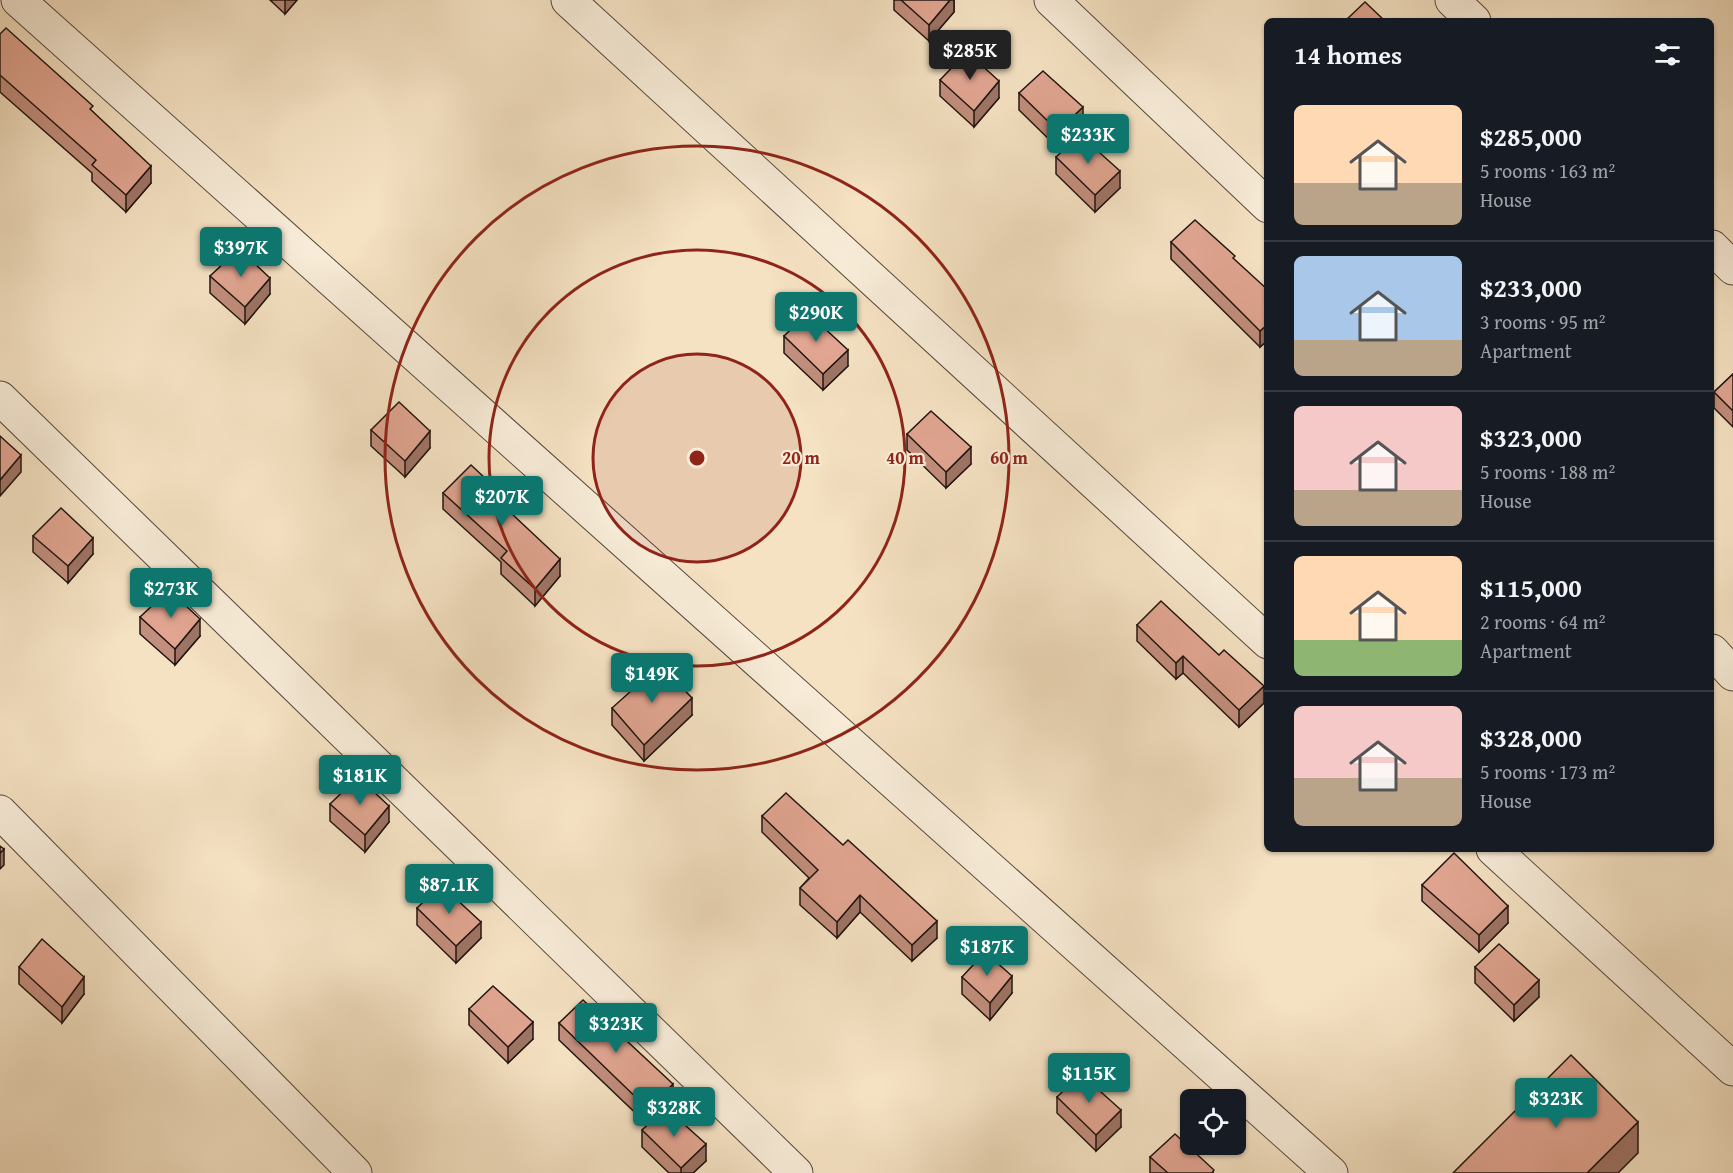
<!DOCTYPE html>
<html lang="en">
<head>
<meta charset="utf-8">
<style>
	body { margin:0; font-family:"Gentium Book Plus",serif; background:#242831; color:#f1f3f6; height:100vh; display:flex; flex-direction:column; font-size:22px; white-space:nowrap }
	* { box-sizing:border-box; margin:0 }
	p { font-size:20px; color:#9ea1a6 }
	.icon { flex:none; width:33px; height:33px; fill:none; stroke:currentColor; stroke-width:2; stroke-linecap:round; stroke-linejoin:round }
	.map { position:relative; flex:1; overflow:hidden }
	.drawer { position:absolute; left:1264px; top:18px; width:450px; height:834px; display:flex; flex-direction:column; background:#171b24; border-radius:9px; box-shadow:0 2px 4px #0004 }
	.drawer>* { flex:none }
	.controls { position:absolute; left:1180px; top:1089px; display:grid; gap:12px }
	.controls a { display:grid; place-items:center; width:66px; height:66px; border-radius:9px; background:#171b24; box-shadow:0 2px 4px #0004; font-size:30px }
	.price { position:absolute; translate:-50% -51px; padding:0 14px; border-radius:6px; background:#0f766e; color:#fff; font-size:20px; line-height:39px; filter:drop-shadow(0 2px 3px #0008) }
	.price::after { content:''; position:absolute; left:50%; top:36px; width:18px; height:14px; margin-left:-9px; background:inherit; clip-path:polygon(0 0,100% 0,50% 100%) }
	.price.active { background:#222; color:#fff }
	ul { padding:0; list-style:none }
	li { display:flex; align-items:center; gap:18px; height:150px; padding:0 30px }
	li+li { border-top:2px solid #363941 }
	li span { display:grid; place-items:center; flex:none; width:168px; height:120px; border-radius:9px; color:#555 }
	li>.icon { margin-inline-start:auto }
	span .icon { width:72px; height:72px; fill:#fffc; stroke-width:1 }
	li b { font-size:26px }
	h2 { display:flex; justify-content:space-between; align-items:center; height:72px; padding:0 30px; font-size:26px }
	.map>svg:first-child { display:block }
</style>
</head>
<body>
<div class="map">
<svg width="1733" height="1173" viewBox="0 0 1733 1173">
	<rect width="100%" height="100%" fill="#f5e2c3"/>
	<filter id="stains"><feTurbulence type="fractalNoise" baseFrequency=".00333" numOctaves="4"/><feColorMatrix values="0 0 0 0 .2 0 0 0 0 .09 0 0 0 0 .02 0 0 0 .5 -.17"/></filter>
	<radialGradient id="worn" r=".72"><stop offset=".6" stop-color="#630" stop-opacity="0"/><stop offset="1" stop-color="#630" stop-opacity=".3"/></radialGradient>
	<g fill="none" stroke-linecap="round" stroke-linejoin="round">
		<g stroke="#55483c" stroke-width="35">
			<g id="minor">
				<path d="M18,0l1313,1173"/>
				<path d="M568,0l700,642"/>
				<path d="M1051,0l217,206"/>
				<path d="M1452,0l22,21"/>
				<path d="M1712,247l21,21"/>
				<path d="M0,398l796,775"/>
				<path d="M1712,651l21,23"/>
				<path d="M0,812l355,361"/>
				<path d="M1493,849l240,220"/>
			</g>
		</g>
		<use href="#minor" stroke="#f8ecd8" stroke-width="33"/>
	</g>
	<g fill="#c28e7d" stroke="#20140f" stroke-width="1.5">
		<path d="M270,0h27l-12,14z"/>
		<path d="M894,0h60v12l-25,29 -35,-31z"/>
		<path d="M0,34l93,78 58,71 -25,29 -34,-31v-8l-92,-81z"/>
		<path d="M940,80l59,18 -25,29 -34,-31z"/>
		<path d="M1019,93l64,31 -25,24 -39,-38z"/>
		<path d="M1056,157l64,31 -25,24 -39,-38z"/>
		<path d="M1171,242l97,48v50l-8,7 -89,-88z"/>
		<path d="M210,276l60,18 -25,30 -35,-31z"/>
		<path d="M784,336l64,30 -25,24 -39,-37z"/>
		<path d="M1733,374v53l-19,-19v-16z"/>
		<path d="M371,430l59,18 -25,29 -34,-31z"/>
		<path d="M907,434l64,30 -25,24 -39,-38z"/>
		<path d="M443,493l59,12 58,71 -25,30 -34,-32v-12l-58,-53z"/>
		<path d="M33,536l60,18 -25,29 -35,-31z"/>
		<path d="M140,617l60,19 -25,29 -35,-31z"/>
		<path d="M1137,625l82,30 45,48 -25,24 -56,-54 -7,6 -39,-38z"/>
		<path d="M612,708l80,7 -48,46 -32,-36z"/>
		<path d="M330,804l59,18 -24,30 -35,-31z"/>
		<path d="M762,816l175,122 -25,23 -52,-49 -23,26 -37,-33v-17l9,-10 -47,-46z"/>
		<path d="M1422,885l86,38 -29,29 -57,-51z"/>
		<path d="M417,908l64,30 -25,25 -39,-38z"/>
		<path d="M19,967l65,27 -22,29 -43,-39z"/>
		<path d="M1475,967l64,30 -25,24 -39,-38z"/>
		<path d="M962,977l50,16 -22,27 -28,-26z"/>
		<path d="M469,1009l64,30 -25,24 -39,-38z"/>
		<path d="M559,1023l114,78 -7,7 40,53 -13,12h-24l-27,-26v-17l6,-5 -89,-85z"/>
		<path d="M1057,1097l64,30 -25,24 -39,-38z"/>
		<path d="M1150,1157l64,16h-64z"/>
	</g>
	<g fill="#9e7466" stroke="#20140f" stroke-width="1.5">
		<path d="M285,0h12l-12,14z"/>
		<path d="M950,0h4v12l-25,29v-16z"/>
		<path d="M999,81v17l-25,29v-16z"/>
		<path d="M1083,107v17l-25,24v-17z"/>
		<path d="M151,166v17l-25,29v-17z"/>
		<path d="M1120,171v17l-25,24v-17z"/>
		<path d="M270,278v16l-25,30v-17z"/>
		<path d="M1268,324v16l-8,7v-16z"/>
		<path d="M848,350v16l-25,24v-16z"/>
		<path d="M430,431v17l-25,29v-16z"/>
		<path d="M971,447v17l-25,24v-16z"/>
		<path d="M21,455v17l-21,24v-16z"/>
		<path d="M502,494v17l-5,-11z"/>
		<path d="M93,538v16l-25,29v-17z"/>
		<path d="M560,559v17l-25,30v-17z"/>
		<path d="M200,619v17l-25,29v-16z"/>
		<path d="M1183,656v17l-7,6v-16z"/>
		<path d="M1264,686v17l-25,24v-17z"/>
		<path d="M692,698v17l-48,46v-16z"/>
		<path d="M389,806v16l-24,30v-17z"/>
		<path d="M4,849v16l-4,4v-16z"/>
		<path d="M860,895v17l-23,26v-16z"/>
		<path d="M1508,906v17l-29,29v-17z"/>
		<path d="M937,921v17l-25,23v-16z"/>
		<path d="M481,922v16l-25,25v-17z"/>
		<path d="M1012,976v17l-22,27v-17z"/>
		<path d="M84,977v17l-22,29v-16z"/>
		<path d="M1539,980v17l-25,24v-16z"/>
		<path d="M533,1022v17l-25,24v-16z"/>
		<path d="M673,1084v17l-25,24v-16z"/>
		<path d="M1121,1110v17l-25,24v-16z"/>
		<path d="M1638,1122v31l-20,20h-31z"/>
		<path d="M706,1144v17l-13,12h-12v-5z"/>
	</g>
	<g fill="#e1a591" stroke="#20140f" stroke-width="1.5">
		<path d="M901,0h49l-21,25z"/>
		<path d="M1365,2l20,19h-40z"/>
		<path d="M6,28l87,78 -3,3 61,57 -25,29 -34,-30 4,-5 -96,-85v-41z"/>
		<path d="M967,52l32,29 -25,30 -34,-31z"/>
		<path d="M1043,71l40,36 -25,24 -39,-38z"/>
		<path d="M1080,135l40,36 -25,24 -39,-38z"/>
		<path d="M1195,220l40,36 -2,2 35,32v34l-8,7 -89,-89z"/>
		<path d="M239,249l31,29 -25,29 -35,-31z"/>
		<path d="M808,313l40,37 -25,24 -39,-38z"/>
		<path d="M1733,374v37l-19,-19z"/>
		<path d="M399,402l31,29 -25,30 -34,-31z"/>
		<path d="M931,411l40,36 -25,25 -39,-38z"/>
		<path d="M0,436l21,19 -21,25z"/>
		<path d="M471,465l31,29 -5,6 63,59 -25,30 -34,-31 6,-7 -64,-58z"/>
		<path d="M61,508l32,30 -25,28 -35,-30z"/>
		<path d="M169,590l31,29 -25,30 -35,-32z"/>
		<path d="M1161,601l58,54 5,-5 40,36 -25,24 -56,-54 -7,7 -39,-38z"/>
		<path d="M660,665l32,33 -48,47 -32,-37z"/>
		<path d="M358,777l31,29 -24,29 -35,-31z"/>
		<path d="M786,793l57,52 5,-5 89,81 -25,24 -52,-50 -23,27 -37,-34 18,-18 -56,-54z"/>
		<path d="M0,846l4,3 -4,4z"/>
		<path d="M1454,853l54,53 -29,29 -57,-50z"/>
		<path d="M441,885l40,37 -25,24 -39,-38z"/>
		<path d="M42,939l42,38 -22,30 -43,-40z"/>
		<path d="M1499,944l40,36 -25,25 -39,-38z"/>
		<path d="M985,952l27,24 -22,27 -28,-26z"/>
		<path d="M493,986l40,36 -25,25 -39,-38z"/>
		<path d="M583,1000l90,84 -25,25 -89,-86z"/>
		<path d="M1571,1055l67,67 -51,51h-134z"/>
		<path d="M1081,1074l40,36 -25,25 -39,-38z"/>
		<path d="M666,1108l40,36 -25,24 -39,-38z"/>
		<path d="M1175,1134l39,36 -2,3h-44l-18,-16z"/>
	</g>
	<circle cx="697" cy="458" r="104" fill="#8f2418" fill-opacity=".12"/>
	<g fill="none" stroke="#8f2418" stroke-width="3">
		<circle cx="697" cy="458" r="104"/>
		<circle cx="697" cy="458" r="208"/>
		<circle cx="697" cy="458" r="312"/>
	</g>
	<circle cx="697" cy="458" r="9" fill="#8f2418" stroke="#f8ecd8" stroke-width="3"/>
	<g font-size="18" text-anchor="middle" font-weight="bold" fill="#8f2418" stroke="#f8ecd8" stroke-width="4.5" stroke-linejoin="round" paint-order="stroke">
		<text x="801" y="464">20 m</text>
		<text x="905" y="464">40 m</text>
		<text x="1009" y="464">60 m</text>
	</g>
	<rect width="100%" height="100%" filter="url(#stains)"/>
	<rect width="100%" height="100%" fill="url(#worn)"/>
</svg>
<div class="controls">
<a><svg class="icon" aria-label="locate" viewBox="0 0 24 24"><circle cx="12" cy="12" r="6"/><path d="M12 2v4M12 18v4M2 12h4M18 12h4"/></svg></a>
</div>
<b class="price active" style="left:970px;top:81px">$285K</b>
<b class="price" style="left:1088px;top:165px">$233K</b>
<b class="price" style="left:241px;top:278px">$397K</b>
<b class="price" style="left:816px;top:343px">$290K</b>
<b class="price" style="left:502px;top:527px">$207K</b>
<b class="price" style="left:171px;top:619px">$273K</b>
<b class="price" style="left:652px;top:704px">$149K</b>
<b class="price" style="left:360px;top:806px">$181K</b>
<b class="price" style="left:449px;top:915px">$87.1K</b>
<b class="price" style="left:987px;top:977px">$187K</b>
<b class="price" style="left:616px;top:1054px">$323K</b>
<b class="price" style="left:1089px;top:1104px">$115K</b>
<b class="price" style="left:1556px;top:1129px">$323K</b>
<b class="price" style="left:674px;top:1138px">$328K</b>
<section class="drawer">
<h2>14 homes<svg class="icon" aria-label="filters" viewBox="0 0 24 24"><path d="M4 7h16M4 17h16"/><circle cx="9" cy="7" r="2"/><circle cx="15" cy="17" r="2"/></svg></h2>
<ul>
<li><span style="background:linear-gradient(#ffd9b3 65%,#b9a48a 0)"><svg class="icon" aria-label="home" viewBox="0 0 24 24"><path d="M3 11l9-7 9 7M6 9v11h12V9"/></svg></span><div><b>$285,000</b><p>5 rooms · 163 m²</p><p>House</p></div></li>
<li><span style="background:linear-gradient(#a9c7e8 70%,#b9a48a 0)"><svg class="icon" aria-label="home" viewBox="0 0 24 24"><path d="M3 11l9-7 9 7M6 9v11h12V9"/></svg></span><div><b>$233,000</b><p>3 rooms · 95 m²</p><p>Apartment</p></div></li>
<li><span style="background:linear-gradient(#f6c9c9 70%,#b9a48a 0)"><svg class="icon" aria-label="home" viewBox="0 0 24 24"><path d="M3 11l9-7 9 7M6 9v11h12V9"/></svg></span><div><b>$323,000</b><p>5 rooms · 188 m²</p><p>House</p></div></li>
<li><span style="background:linear-gradient(#ffd9b3 70%,#8fb573 0)"><svg class="icon" aria-label="home" viewBox="0 0 24 24"><path d="M3 11l9-7 9 7M6 9v11h12V9"/></svg></span><div><b>$115,000</b><p>2 rooms · 64 m²</p><p>Apartment</p></div></li>
<li><span style="background:linear-gradient(#f6c9c9 60%,#b9a48a 0)"><svg class="icon" aria-label="home" viewBox="0 0 24 24"><path d="M3 11l9-7 9 7M6 9v11h12V9"/></svg></span><div><b>$328,000</b><p>5 rooms · 173 m²</p><p>House</p></div></li>
</ul>
</section>
</div>
</body>
</html>
